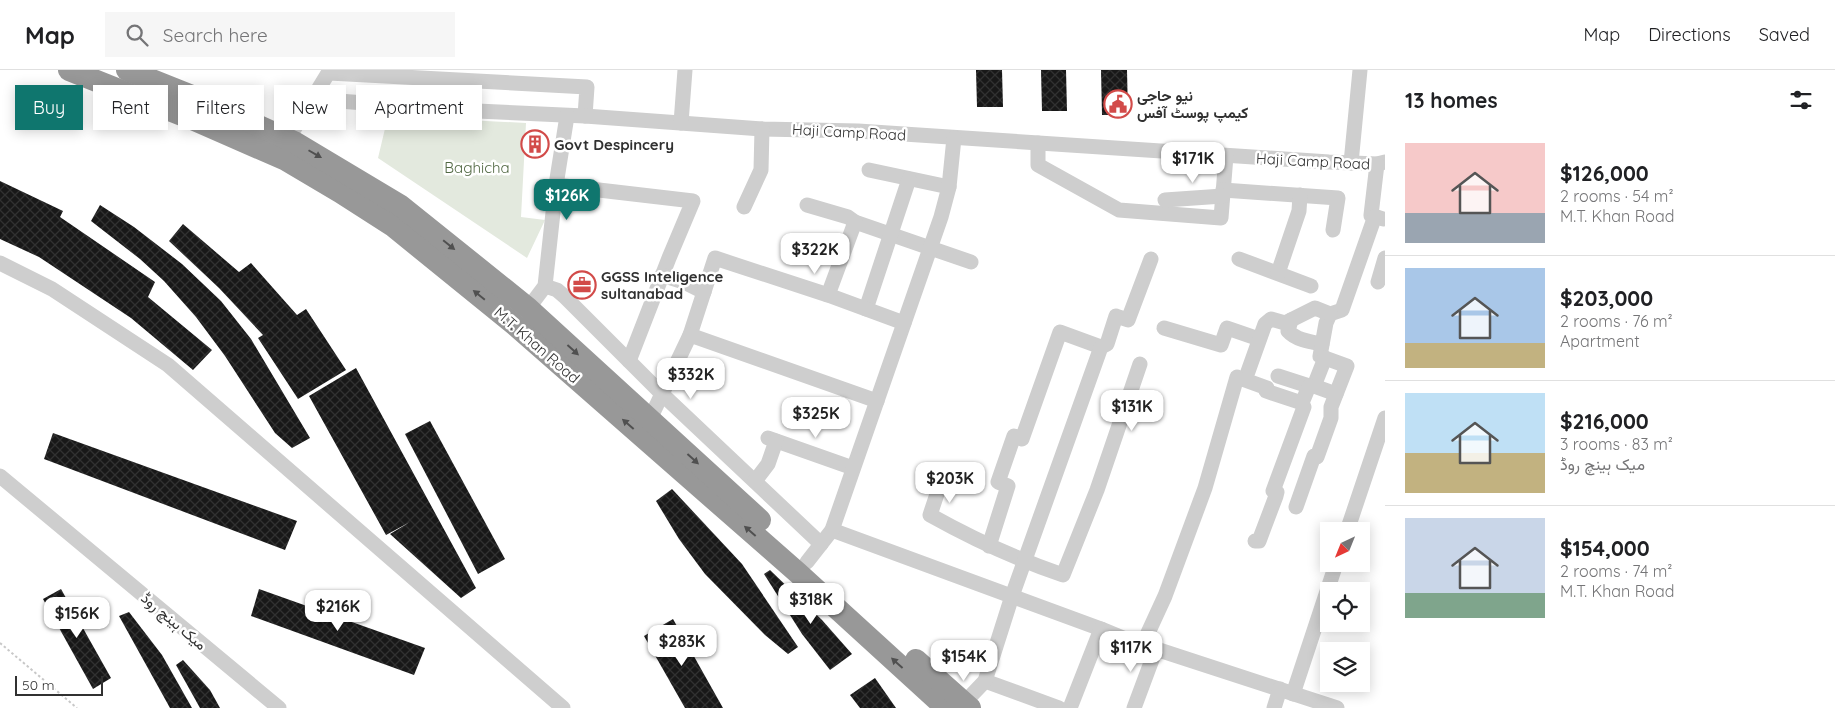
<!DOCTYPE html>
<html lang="en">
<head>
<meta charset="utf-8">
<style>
	body { margin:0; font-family:Quicksand,Vazirmatn,sans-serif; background:#f6f6f6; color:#202124; height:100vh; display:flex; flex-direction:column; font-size:19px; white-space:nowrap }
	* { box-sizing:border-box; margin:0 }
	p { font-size:16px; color:#757577 }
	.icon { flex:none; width:28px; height:28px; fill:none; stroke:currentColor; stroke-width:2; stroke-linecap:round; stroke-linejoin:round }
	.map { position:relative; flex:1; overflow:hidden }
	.drawer { display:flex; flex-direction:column; background:#fff; width:450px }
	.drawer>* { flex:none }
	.guide { position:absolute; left:15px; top:15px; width:475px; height:45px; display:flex; gap:10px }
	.needle { width:32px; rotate:223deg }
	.controls { position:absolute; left:1320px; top:452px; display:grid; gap:10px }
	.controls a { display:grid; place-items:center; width:50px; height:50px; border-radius:0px; background:#fff; box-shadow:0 2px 12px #0003; font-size:25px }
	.scale { position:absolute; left:15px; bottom:12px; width:88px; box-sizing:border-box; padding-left:5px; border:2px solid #313131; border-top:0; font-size:14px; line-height:18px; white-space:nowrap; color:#313131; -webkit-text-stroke:4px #fff; paint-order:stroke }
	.price { position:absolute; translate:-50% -42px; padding:0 11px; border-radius:10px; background:#fff; color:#222; font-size:16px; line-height:32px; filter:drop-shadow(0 1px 2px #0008) }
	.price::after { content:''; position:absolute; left:50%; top:30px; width:15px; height:11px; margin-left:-8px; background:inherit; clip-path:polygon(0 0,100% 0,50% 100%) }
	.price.selected { background:#0f766e; color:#fff }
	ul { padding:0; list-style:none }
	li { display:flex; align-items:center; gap:15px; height:125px; padding:0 20px }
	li+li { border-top:1px solid #e0e0e0 }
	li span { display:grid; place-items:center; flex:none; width:140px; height:100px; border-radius:0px; color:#555 }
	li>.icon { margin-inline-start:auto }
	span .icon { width:60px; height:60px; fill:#fffc; stroke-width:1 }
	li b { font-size:21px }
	h2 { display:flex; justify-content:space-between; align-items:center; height:60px; padding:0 20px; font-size:21px }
	.tag { padding:0 18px; border-radius:0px; background:#fff; box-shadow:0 2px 12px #0003; font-size:18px; line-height:45px }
	.tag.selected { background:#0f766e; color:#fff }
	header { display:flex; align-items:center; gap:30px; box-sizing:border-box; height:70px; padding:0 25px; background:#fff; border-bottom:1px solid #e0e0e0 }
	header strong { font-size:24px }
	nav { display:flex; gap:28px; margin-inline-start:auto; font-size:18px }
	.search { width:350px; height:45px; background:#f6f6f6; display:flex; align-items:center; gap:12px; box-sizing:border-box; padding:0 18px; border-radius:0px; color:#757577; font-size:19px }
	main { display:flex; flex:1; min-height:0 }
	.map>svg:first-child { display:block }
</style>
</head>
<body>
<header>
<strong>Map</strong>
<div class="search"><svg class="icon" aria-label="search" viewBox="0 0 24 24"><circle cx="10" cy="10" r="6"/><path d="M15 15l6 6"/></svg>Search here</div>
<nav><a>Map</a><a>Directions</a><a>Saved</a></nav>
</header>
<main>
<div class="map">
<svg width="1385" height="638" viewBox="0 0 1385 638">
	<defs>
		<pattern id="building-cross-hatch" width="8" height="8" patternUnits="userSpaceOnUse" patternTransform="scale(1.25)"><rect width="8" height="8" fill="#181818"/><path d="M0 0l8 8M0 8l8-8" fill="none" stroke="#313131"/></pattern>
	</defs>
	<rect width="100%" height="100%" fill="#fff"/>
	<path fill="#e3e9de" d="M388,46l138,7 -5,94 24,3 -18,38 -149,-100z"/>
	<g fill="url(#building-cross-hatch)">
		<path d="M976,0h26l1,37h-26z"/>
		<path d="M1041,0h25l1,41h-25z"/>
		<path d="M1101,0h26l1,45h-26z"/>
		<path d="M528,64h15l-1,21 -15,-2z"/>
		<path d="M0,111l63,30 -3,6 95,65 -7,15 64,53 -19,20 -62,-52 -92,-61 -39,-18z"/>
		<path d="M100,135l34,22 48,37 39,37 30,38 59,99 -18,10 -17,-15 -50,-77 -29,-39 -32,-36 -24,-22 -49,-38z"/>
		<path d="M183,154l56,48 12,-9 46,52 9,-6 40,61 -48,29 -40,-61 5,-3 -44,-47 -50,-47z"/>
		<path d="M356,298l120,220 -15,10 -71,-64 20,-12 -24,13 -77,-139z"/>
		<path d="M430,351l75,138 -27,15 -73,-140z"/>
		<path d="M53,363l244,88 -12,29 -241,-91z"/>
		<path d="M672,419l70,75 56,83 -10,7 -23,-19 -60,-61 -26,-35 -23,-38z"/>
		<path d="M770,500l52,50 30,34 -22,16 -28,-36 -38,-60z"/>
		<path d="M61,519l50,89 -18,11 -50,-90z"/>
		<path d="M259,519l166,59 -11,27 -163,-59z"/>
		<path d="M129,542l33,43 30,53h-22l-51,-92z"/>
		<path d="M673,549l50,89h-38l-41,-72z"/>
		<path d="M183,590l27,30 10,18h-20l-24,-43z"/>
		<path d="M875,608l21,30h-36l-10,-13z"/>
	</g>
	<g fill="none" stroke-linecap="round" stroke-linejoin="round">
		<path stroke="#c8c8c8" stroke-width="2" stroke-dasharray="2.5 2.5" stroke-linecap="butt" d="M0,573l77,65"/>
		<g stroke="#cecece" stroke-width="15">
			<path d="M329,3l258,14 -2,29"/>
			<path d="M313,29l142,11 130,6 177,13 96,2 471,31 48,2 8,-2"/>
			<path d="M681,53l4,-53"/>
			<path d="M288,69l42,-69"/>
			<path d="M1038,73v22l81,45 102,8 5,-62"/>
			<path d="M1351,93l9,-93"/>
			<path d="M1377,94l-6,51 12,4"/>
			<path d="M869,100l80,17"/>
			<path d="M556,115l137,16 -24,57 -40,103"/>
			<path d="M1223,120l115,8 -5,32"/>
			<path d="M1165,130l58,-4"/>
			<path d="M807,135l41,12 7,5 116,40"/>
			<path d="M744,137l17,-37 1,-41"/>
			<path d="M1239,189l72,27"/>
			<path d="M0,193l52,26 116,76 395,343"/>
			<path d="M1278,203l21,-62 1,-16"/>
			<path d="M662,205l22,7 20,10"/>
			<path d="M1378,212l7,-24"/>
			<path d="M545,216l12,4 7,6 98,98 159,150"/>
			<path d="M828,225l27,-73"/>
			<path d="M866,239l43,-130"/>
			<path d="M524,244l21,-28 11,-101 11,-69"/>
			<path d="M1291,250l-3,11c8,9 23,11 34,13"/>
			<path d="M1164,258l57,17 6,-17 32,11"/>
			<path d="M690,265l25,-77 113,37 76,28"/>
			<path d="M1278,306l31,10h5l22,8"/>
			<path d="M1314,316l11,-28 -5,-2 6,-33 4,-9 12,-4 33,-94"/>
			<path d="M1302,333l-36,-12 1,-3 -22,-8 20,-56 6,-5 14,4 30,-15 15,6"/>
			<path d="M650,349l40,-84 187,66"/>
			<path d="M768,368l85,30"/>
			<path d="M0,406l279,232"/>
			<path d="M755,411l13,-17 8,-23"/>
			<path d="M941,412l-11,33c43,24 86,44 133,60l34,-85 43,-126"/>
			<path d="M1296,437l18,-51 3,1 14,-39v-11l16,-41 -22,-8"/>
			<path d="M832,460l269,99 41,17 14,3 181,59"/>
			<path d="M1347,461l38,-113"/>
			<path d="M1255,471h4l17,-45 1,-4 -4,-1 31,-84 -2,-4 7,-17"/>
			<path d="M989,476l19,-60 -10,-4 16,-46 8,3 38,-107 41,15"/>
			<path d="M807,492l25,-32 109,-313 8,-30 5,-49"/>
			<path d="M1142,576l23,-50 40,-108 32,-111"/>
			<path d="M985,611l74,27"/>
			<path d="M1293,624l43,-130"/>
			<path d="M964,633l21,-22 27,-85 89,-249 6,-3 9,-28 12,4 23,-61"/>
			<path d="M1070,638l31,-79"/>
			<path d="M1134,638l22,-59"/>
			<path d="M1274,638l6,-19"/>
		</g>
		<g stroke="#989898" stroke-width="22">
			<path d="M69,0l123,49 94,41 54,32 53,34 122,99 283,248 148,135"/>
			<path d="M127,0l70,28 97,44 107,64 127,102 232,212"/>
			<path d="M916,590l54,48"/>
		</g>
	</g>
	<defs><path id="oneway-solid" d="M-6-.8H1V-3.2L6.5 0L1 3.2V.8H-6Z" transform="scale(1.25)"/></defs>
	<g fill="#505050">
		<use href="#oneway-solid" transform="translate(315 84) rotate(30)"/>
		<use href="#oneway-solid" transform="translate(449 175) rotate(39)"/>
		<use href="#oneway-solid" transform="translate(479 225) rotate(-141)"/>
		<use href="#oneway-solid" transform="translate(573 280) rotate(42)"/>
		<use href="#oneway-solid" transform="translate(628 354) rotate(-139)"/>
		<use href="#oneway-solid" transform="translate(693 389) rotate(42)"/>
		<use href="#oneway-solid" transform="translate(750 461) rotate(-139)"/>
		<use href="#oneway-solid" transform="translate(897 593) rotate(-138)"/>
	</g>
	<defs>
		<g id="civic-ring" transform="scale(1.4375)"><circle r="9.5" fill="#fff" stroke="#d24b49" stroke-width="1.5"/><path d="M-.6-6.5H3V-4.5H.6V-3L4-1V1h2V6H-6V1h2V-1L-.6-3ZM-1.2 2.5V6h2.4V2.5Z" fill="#d24b49"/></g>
		<g id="building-ring" transform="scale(1.4375)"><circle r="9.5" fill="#fff" stroke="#d24b49" stroke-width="1.5"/><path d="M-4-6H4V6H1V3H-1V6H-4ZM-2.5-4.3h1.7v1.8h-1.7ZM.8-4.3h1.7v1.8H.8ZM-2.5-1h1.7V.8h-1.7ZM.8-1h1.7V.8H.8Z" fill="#d24b49"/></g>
		<g id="office-ring" transform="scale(1.4375)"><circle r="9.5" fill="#fff" stroke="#d24b49" stroke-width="1.5"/><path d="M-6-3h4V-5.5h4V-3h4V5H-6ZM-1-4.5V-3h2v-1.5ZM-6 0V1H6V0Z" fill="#d24b49"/></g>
	</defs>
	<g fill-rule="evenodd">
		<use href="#civic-ring" x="1118" y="34"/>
		<use href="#building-ring" x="535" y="74"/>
		<use href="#office-ring" x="582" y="215"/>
	</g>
	<g text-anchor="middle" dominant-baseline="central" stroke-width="5" stroke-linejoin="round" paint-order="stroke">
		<g font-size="15" font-weight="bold" fill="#313131" stroke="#fff" text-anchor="start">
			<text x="1137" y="25">نیو حاجی<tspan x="1137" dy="17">کیمپ پوسٹ آفس</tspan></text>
			<text x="554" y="74">Govt Despincery</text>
			<text x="601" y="206">GGSS Inteligence<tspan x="601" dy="17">sultanabad</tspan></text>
		</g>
		<g font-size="15" fill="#313131" stroke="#fff">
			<text transform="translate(849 62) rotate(3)">Haji Camp Road</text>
			<text transform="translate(1313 91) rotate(3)">Haji Camp Road</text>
			<text transform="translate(537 275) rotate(41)">M.T. Khan Road</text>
			<text transform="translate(174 551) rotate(40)">میک ہینچ روڈ</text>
		</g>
		<g font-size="15" fill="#516843" stroke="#fff">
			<text x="477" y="97">Baghicha</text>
		</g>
	</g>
</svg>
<div class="controls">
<a><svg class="needle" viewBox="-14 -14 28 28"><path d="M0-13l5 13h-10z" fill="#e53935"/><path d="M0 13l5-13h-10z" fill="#757577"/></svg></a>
<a><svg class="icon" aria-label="locate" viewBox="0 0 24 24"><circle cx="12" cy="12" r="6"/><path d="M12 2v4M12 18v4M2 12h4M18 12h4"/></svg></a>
<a><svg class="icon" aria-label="layers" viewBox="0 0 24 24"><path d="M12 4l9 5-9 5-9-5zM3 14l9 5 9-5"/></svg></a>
</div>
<div class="scale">50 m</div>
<b class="price" style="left:1193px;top:114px">$171K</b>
<b class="price selected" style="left:567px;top:151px">$126K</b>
<b class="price" style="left:815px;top:205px">$322K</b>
<b class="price" style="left:691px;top:330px">$332K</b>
<b class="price" style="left:1132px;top:362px">$131K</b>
<b class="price" style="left:816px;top:369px">$325K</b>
<b class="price" style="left:950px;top:434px">$203K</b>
<b class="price" style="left:811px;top:555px">$318K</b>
<b class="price" style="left:338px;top:562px">$216K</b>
<b class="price" style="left:77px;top:569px">$156K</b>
<b class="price" style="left:682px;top:597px">$283K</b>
<b class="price" style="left:1131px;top:603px">$117K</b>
<b class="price" style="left:964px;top:612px">$154K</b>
<div class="guide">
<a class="tag selected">Buy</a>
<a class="tag">Rent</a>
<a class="tag">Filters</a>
<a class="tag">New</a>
<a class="tag">Apartment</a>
</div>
</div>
<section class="drawer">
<h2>13 homes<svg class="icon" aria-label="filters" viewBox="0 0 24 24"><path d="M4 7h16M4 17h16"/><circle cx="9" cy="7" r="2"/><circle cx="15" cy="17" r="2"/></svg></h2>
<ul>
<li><span style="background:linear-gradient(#f6c9c9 70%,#9aa5b1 0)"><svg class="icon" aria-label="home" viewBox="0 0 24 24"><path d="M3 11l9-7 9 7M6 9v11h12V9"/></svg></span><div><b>$126,000</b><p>2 rooms · 54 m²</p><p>M.T. Khan Road</p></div></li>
<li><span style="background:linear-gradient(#a9c7e8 75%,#c2b280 0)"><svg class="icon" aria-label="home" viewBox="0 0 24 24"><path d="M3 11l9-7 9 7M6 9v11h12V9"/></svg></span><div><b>$203,000</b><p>2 rooms · 76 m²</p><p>Apartment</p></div></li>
<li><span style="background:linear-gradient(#bfe0f5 60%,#c2b280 0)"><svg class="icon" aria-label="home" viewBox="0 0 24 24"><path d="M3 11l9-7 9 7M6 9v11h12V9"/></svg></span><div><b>$216,000</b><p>3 rooms · 83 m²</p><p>میک ہینچ روڈ</p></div></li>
<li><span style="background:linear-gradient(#c9d6e8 75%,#7fa58c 0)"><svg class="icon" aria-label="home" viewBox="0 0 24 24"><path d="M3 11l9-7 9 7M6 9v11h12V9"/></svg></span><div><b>$154,000</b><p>2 rooms · 74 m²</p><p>M.T. Khan Road</p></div></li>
</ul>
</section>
</main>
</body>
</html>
